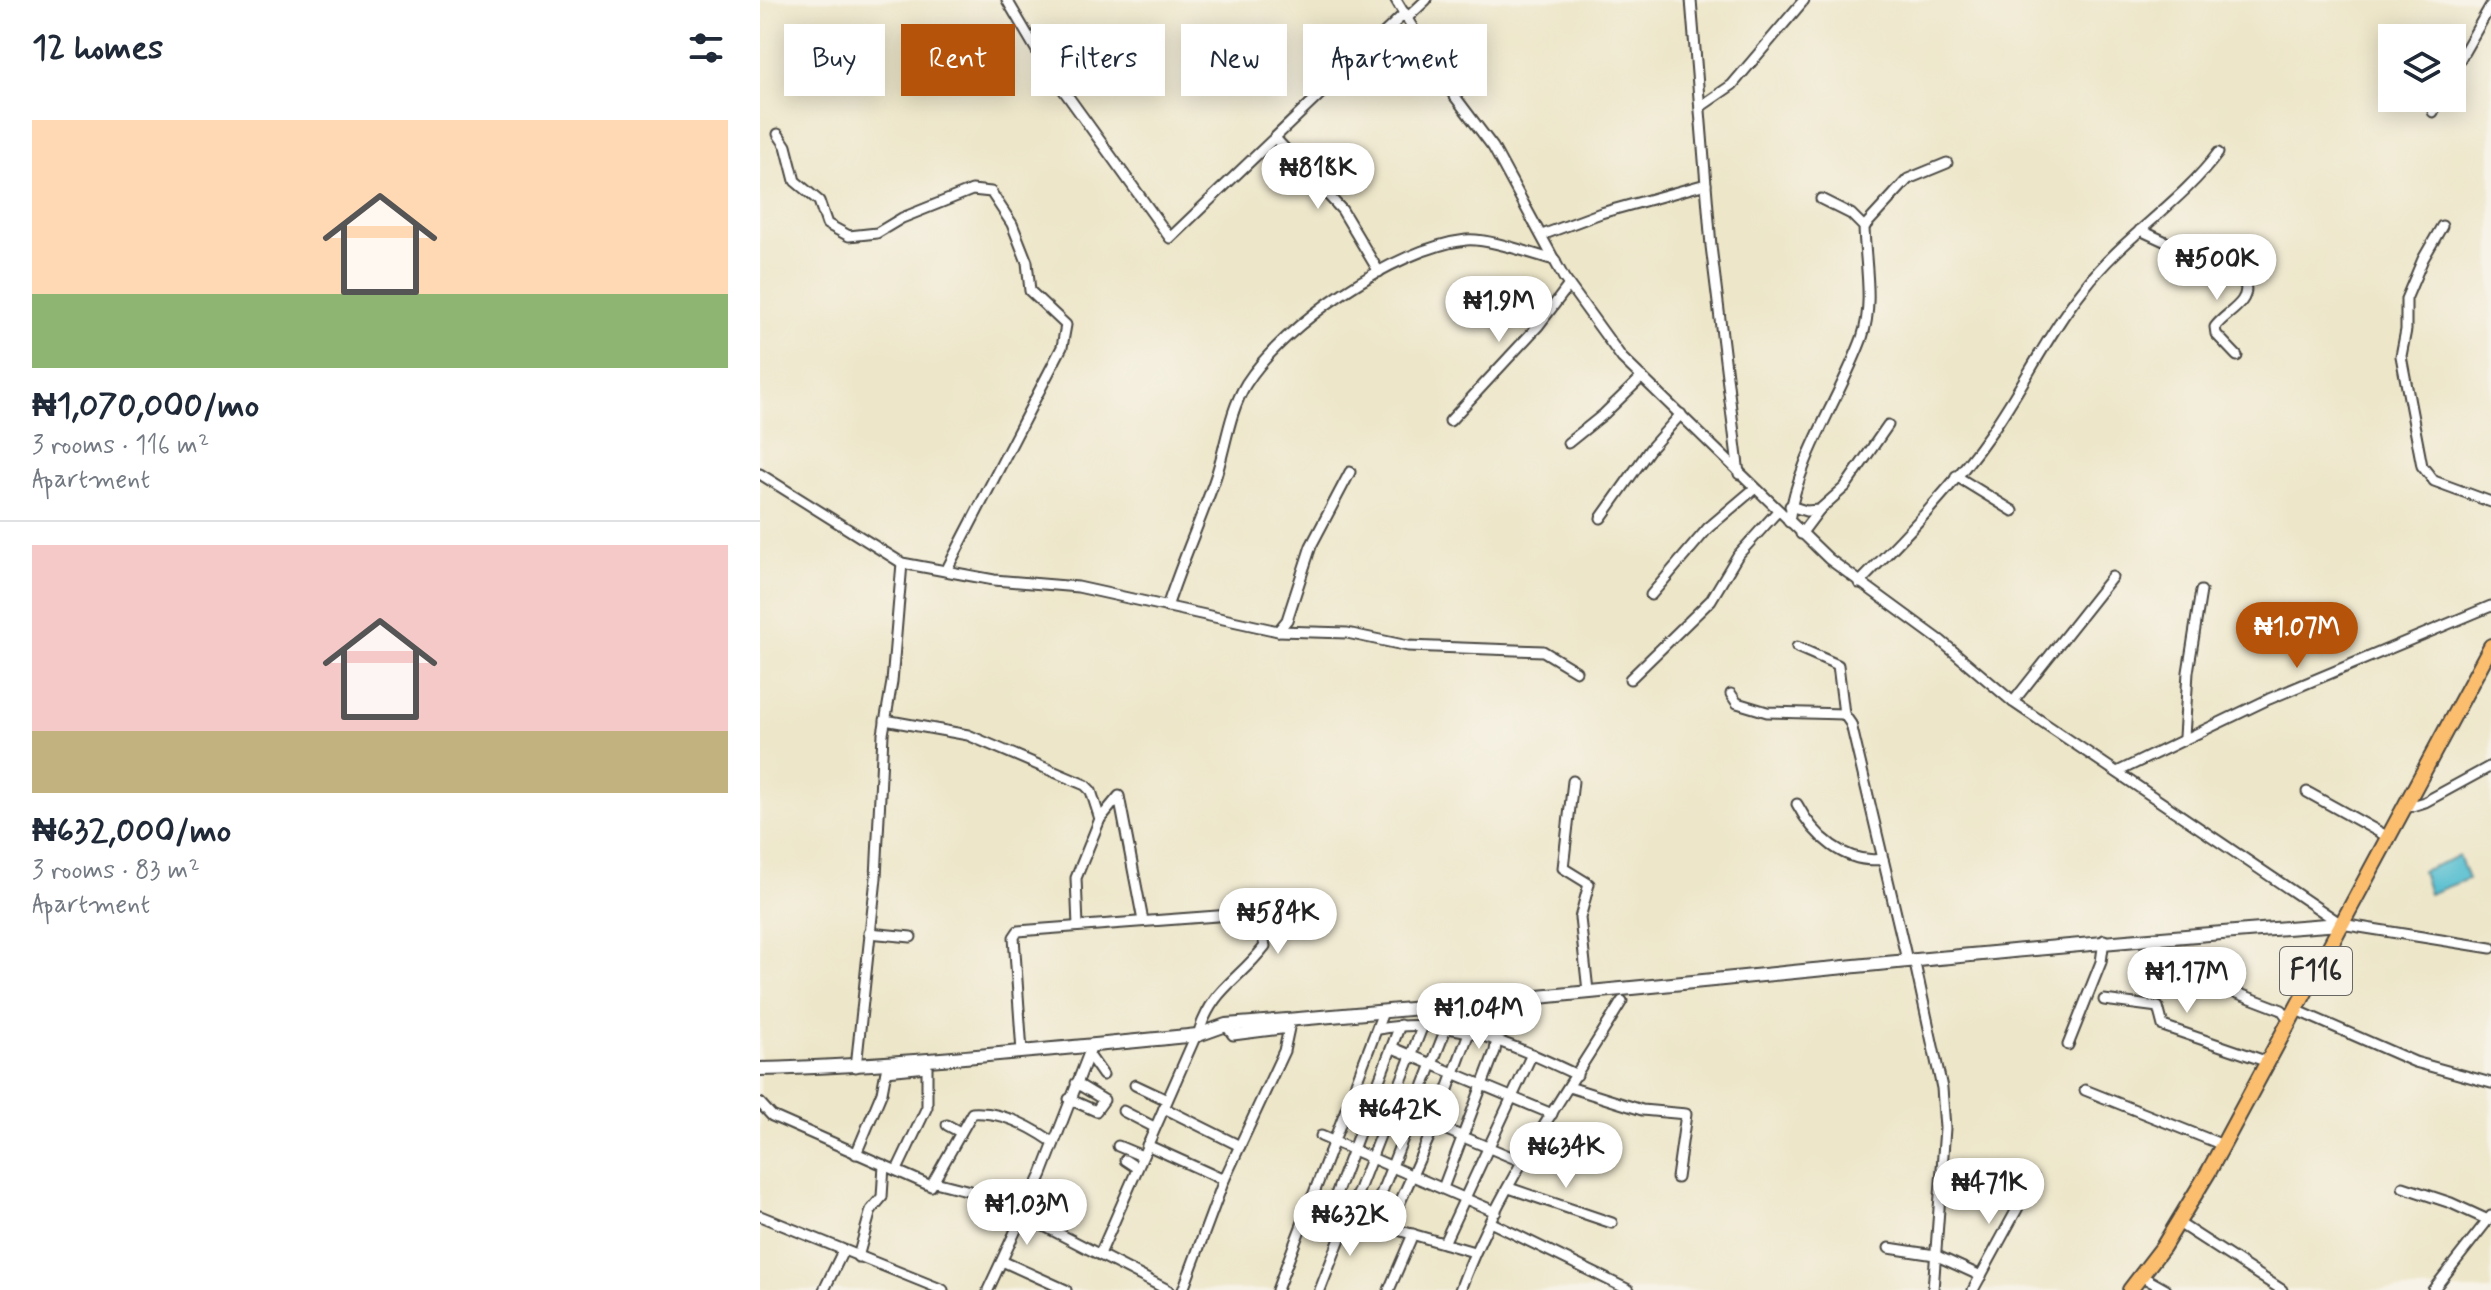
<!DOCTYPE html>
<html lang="en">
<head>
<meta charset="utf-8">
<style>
	body { margin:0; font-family:Mynerve,sans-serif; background:#f2f2f3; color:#1f2937; height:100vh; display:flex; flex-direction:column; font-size:30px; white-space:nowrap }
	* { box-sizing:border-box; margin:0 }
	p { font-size:26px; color:#747a83 }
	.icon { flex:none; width:44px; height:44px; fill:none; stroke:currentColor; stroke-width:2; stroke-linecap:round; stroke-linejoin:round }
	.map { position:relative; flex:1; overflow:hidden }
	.details { display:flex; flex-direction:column; background:#fff; width:760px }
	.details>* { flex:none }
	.banner { position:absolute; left:24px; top:24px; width:760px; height:72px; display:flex; gap:16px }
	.tools { position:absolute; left:1618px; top:24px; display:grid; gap:16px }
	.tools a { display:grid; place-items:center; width:88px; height:88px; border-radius:0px; background:#fff; box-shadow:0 4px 20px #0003; font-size:40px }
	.price { position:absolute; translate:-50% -68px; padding:0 18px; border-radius:28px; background:#fff; color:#222; font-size:26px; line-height:52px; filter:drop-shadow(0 2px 4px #0008) }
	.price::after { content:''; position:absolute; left:50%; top:48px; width:24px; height:18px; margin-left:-12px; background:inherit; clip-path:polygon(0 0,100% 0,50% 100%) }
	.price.current { background:#b45309; color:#fff }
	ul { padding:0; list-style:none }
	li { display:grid; align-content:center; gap:16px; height:424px; padding:0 32px }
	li+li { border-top:2px solid #e0e1e3 }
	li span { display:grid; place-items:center; height:248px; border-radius:0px; color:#555 }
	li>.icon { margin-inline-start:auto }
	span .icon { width:144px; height:144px; fill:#fffc; stroke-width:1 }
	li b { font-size:34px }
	h2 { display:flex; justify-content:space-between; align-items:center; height:96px; padding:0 32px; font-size:34px }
	.chip { padding:0 28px; border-radius:0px; background:#fff; box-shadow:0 4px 20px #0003; font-size:28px; line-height:72px }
	.chip.current { background:#b45309; color:#fff }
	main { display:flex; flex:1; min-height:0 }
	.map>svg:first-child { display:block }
</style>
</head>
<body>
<main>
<section class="details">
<h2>12 homes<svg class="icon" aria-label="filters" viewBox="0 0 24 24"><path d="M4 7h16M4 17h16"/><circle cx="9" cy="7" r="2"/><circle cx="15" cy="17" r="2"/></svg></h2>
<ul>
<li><span style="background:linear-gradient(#ffd9b3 70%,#8fb573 0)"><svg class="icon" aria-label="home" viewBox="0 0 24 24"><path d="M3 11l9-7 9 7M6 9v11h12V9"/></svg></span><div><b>₦1,070,000/mo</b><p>3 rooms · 116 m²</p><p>Apartment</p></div></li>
<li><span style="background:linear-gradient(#f6c9c9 75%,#c2b280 0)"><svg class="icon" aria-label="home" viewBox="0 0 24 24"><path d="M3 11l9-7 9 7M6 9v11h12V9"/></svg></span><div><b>₦632,000/mo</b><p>3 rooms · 83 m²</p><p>Apartment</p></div></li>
</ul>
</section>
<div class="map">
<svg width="1731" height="1290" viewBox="0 0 1731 1290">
	<rect width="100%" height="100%" fill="#f7f3e8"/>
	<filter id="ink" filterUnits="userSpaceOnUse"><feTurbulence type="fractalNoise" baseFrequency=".0125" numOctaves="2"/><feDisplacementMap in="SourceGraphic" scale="16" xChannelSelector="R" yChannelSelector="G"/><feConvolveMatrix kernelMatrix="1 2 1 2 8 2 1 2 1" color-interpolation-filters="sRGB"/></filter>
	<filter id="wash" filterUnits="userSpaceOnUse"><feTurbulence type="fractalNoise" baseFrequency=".006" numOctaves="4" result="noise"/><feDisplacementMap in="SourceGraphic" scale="32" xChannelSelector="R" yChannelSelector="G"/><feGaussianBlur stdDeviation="1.8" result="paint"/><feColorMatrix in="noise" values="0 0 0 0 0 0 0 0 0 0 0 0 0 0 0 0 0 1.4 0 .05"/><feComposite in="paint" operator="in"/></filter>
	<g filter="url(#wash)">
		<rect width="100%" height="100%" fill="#ede6c9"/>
		<path fill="#54bed0" stroke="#40747e" stroke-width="2" d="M1699,856l9,23 -39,15 -7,-23z"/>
	</g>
	<g filter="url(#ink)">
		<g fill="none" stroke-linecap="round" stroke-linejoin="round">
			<g stroke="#484743" stroke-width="13">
				<g id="minor">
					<path d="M247,0l37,63 126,175 235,-225"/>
					<path d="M636,0l54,90 43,57 71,131 58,80 207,201 112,82 72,61 328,222 150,24"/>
					<path d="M931,0l20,246 28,228"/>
					<path d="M648,17l18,-17"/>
					<path d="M1692,73l39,-68"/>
					<path d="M940,107l32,-22 72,-85"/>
					<path d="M1673,112l7,-14"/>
					<path d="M18,134l8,12 9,35 24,20 8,23 22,12 28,-3 25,-15 70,-28 19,2 21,32 15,38 3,29 36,34 -4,22 -116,224"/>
					<path d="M515,138l67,72 37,62"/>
					<path d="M1682,226l-19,33 -17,40v31l-5,26 21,110 12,15 57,21"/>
					<path d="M1104,227l44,-48 39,-16"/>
					<path d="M1380,230l65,30 40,24c6,19 -20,29 -30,43l1,7 21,22"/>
					<path d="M782,235l59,-22 105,-29"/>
					<path d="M690,421l88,-95 31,-41"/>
					<path d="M808,443l36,-29 38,-37"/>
					<path d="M0,474l142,89 92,17 84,7 200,44 9,-11 24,-74 39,-74"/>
					<path d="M1196,476l57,35"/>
					<path d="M1030,506l16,5 13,-1"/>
					<path d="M841,518l49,-69 31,-35"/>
					<path d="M1029,522c7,-61 52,-126 73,-184 12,-35 3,-74 2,-111l-13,-13 -30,-15"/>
					<path d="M1041,534l18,-24 26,-23 43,-62"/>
					<path d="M1099,583c47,-48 95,-97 133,-152 32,-46 58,-101 93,-144 38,-50 96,-84 133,-134"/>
					<path d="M891,595l57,-67 46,-39"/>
					<path d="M407,607c14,-43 32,-83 47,-125 12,-33 14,-68 32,-98 38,-60 149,-136 220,-144 22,-2 66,14 89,20"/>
					<path d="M518,631l69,2 61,13 135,5 33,20"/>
					<path d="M1037,647l41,18 6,49 7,10 56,236"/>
					<path d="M870,679l81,-79 27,-45 39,-43"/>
					<path d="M971,694l6,9 30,9 77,2"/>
					<path d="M1253,702l99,-125"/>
					<path d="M125,720l83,15 117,50 6,6 9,28"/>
					<path d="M1424,737l4,-65 13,-81"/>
					<path d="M1357,772l152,-73 222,-93"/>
					<path d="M813,781l-10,87 26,16 -9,34 8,73"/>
					<path d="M1547,792l83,46"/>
					<path d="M1037,804c16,31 48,61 86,55"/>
					<path d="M1646,808l19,-6 66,-36"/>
					<path d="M318,926l-2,-48 24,-59 19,-23 24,125"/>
					<path d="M109,933l42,4"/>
					<path d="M1154,959l28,129 3,40 -12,162"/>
					<path d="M1459,986l63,24 8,11"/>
					<path d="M1344,1000l54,7 5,19 105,36"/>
					<path d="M1536,1010l119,52 76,21"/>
					<path d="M619,1029c72,-14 134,16 198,46"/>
					<path d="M1308,1045l33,-83 3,-22"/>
					<path d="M633,1048l159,66"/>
					<path d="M262,1052l-8,-115 4,-6 239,-18 8,33c-28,36 -53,42 -67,89"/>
					<path d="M329,1055l14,20"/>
					<path d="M96,1067l20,-189 7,-144 9,-52 10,-119"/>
					<path d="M375,1085l32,15"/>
					<path d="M809,1087l73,23 44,4 -9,64"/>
					<path d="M1325,1090l138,55"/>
					<path d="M594,1091l169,71"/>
					<path d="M309,1099l27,12 8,-11 -28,-17"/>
					<path d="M0,1103l12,13 159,70 41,-73c30,-2 58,13 81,29"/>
					<path d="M404,1108l76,38"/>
					<path d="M363,1111l31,16"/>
					<path d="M187,1125l13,7"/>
					<path d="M561,1136l175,76"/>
					<path d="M387,1145l77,35"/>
					<path d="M358,1146l24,10"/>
					<path d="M96,1154l26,-62 4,-21 41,-4v40l-30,63"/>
					<path d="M365,1160l12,8"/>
					<path d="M175,1182l47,12 186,96"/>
					<path d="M1643,1187l48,16 37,17"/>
					<path d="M683,1188l52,-137 8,-52"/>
					<path d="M749,1188l103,35"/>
					<path d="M552,1197l58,25 104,30"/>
					<path d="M572,1205l68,-180"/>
					<path d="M0,1216l183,74"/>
					<path d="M610,1222l77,-196"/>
					<path d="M730,1222l139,68"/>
					<path d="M1417,1222l105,68"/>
					<path d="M629,1227l46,-103 35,-94 4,-29"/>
					<path d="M684,1243l88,-189"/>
					<path d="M1129,1248l46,7 46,21"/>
					<path d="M340,1254l96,-219"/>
					<path d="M98,1257l13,-47 11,-13 2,-32"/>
					<path d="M242,1261l64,29"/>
					<path d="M1381,1276l25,14"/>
					<path d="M64,1290l19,-39"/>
					<path d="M228,1290l54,-116 50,-129"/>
					<path d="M423,1290l41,-110 60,-129 5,-23 -56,7 -7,-10"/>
					<path d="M517,1290l106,-278"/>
					<path d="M560,1290l110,-283"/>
					<path d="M629,1290l24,-56"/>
					<path d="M700,1290c38,-103 105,-195 162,-289"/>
					<path d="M1213,1290l61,-112"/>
					<path d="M1673,1290l58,-74"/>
				</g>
			</g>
			<g stroke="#484743" stroke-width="16">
				<path id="tertiary" d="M0,1069c147,-4 292,-20 438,-34l28,-10c372,-30 743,-75 1115,-101"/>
			</g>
			<g stroke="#484743" stroke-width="18">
				<path id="primary" d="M1370,1290l33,-43 46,-76 282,-525"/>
			</g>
			<use href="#minor" stroke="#fff" stroke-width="9"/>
			<use href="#tertiary" stroke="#fff" stroke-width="12"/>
			<use href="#primary" stroke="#fbbd6e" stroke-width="14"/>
		</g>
	</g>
	<g text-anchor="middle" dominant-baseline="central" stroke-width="7" stroke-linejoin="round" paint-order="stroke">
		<rect fill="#f7f3e8" stroke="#686764" stroke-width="2" x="1520" y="947" width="72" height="48" rx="6"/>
		<g font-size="28" font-weight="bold" fill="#2b2b2b">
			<text x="1556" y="971">F116</text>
		</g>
	</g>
</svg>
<div class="tools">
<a><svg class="icon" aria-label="layers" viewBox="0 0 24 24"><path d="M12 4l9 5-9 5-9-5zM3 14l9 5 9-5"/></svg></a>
</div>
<b class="price" style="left:558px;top:211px">₦818K</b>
<b class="price" style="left:1457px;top:302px">₦500K</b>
<b class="price" style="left:739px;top:344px">₦1.9M</b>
<b class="price current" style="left:1537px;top:670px">₦1.07M</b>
<b class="price" style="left:518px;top:956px">₦584K</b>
<b class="price" style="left:1427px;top:1015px">₦1.17M</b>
<b class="price" style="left:719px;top:1051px">₦1.04M</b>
<b class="price" style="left:640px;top:1152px">₦642K</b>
<b class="price" style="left:806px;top:1190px">₦634K</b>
<b class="price" style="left:1229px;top:1226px">₦471K</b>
<b class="price" style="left:267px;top:1247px">₦1.03M</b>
<b class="price" style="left:590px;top:1258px">₦632K</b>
<div class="banner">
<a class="chip">Buy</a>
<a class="chip current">Rent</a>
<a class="chip">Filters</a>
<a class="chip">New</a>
<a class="chip">Apartment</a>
</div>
</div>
</main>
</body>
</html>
